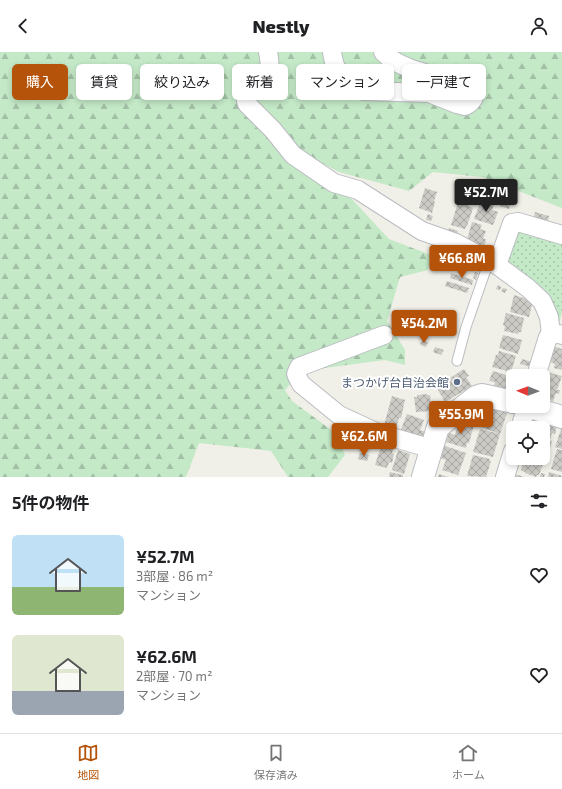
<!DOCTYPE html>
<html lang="ja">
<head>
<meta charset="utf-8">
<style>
	body { margin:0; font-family:"Exo 2","Noto Sans JP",sans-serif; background:#f2f2f2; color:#202124; height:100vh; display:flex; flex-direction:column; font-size:15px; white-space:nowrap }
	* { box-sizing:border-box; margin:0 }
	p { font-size:13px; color:#757577 }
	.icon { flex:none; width:22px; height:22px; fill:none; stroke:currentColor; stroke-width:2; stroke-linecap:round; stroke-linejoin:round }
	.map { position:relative; height:425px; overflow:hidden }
	.sheet { display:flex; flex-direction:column; background:#fff; flex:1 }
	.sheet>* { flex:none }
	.guide { position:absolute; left:12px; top:12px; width:538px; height:36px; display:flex; gap:8px }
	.needle { width:26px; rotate:271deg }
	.controls { position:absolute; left:506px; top:317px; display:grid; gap:8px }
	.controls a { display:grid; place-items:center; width:44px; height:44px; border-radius:6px; background:#fff; box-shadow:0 2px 6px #0003; font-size:20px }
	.price { position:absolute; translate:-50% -34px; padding:0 9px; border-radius:4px; background:#b45309; color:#fff; font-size:13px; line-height:26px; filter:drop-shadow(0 1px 2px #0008) }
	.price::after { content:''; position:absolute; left:50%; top:24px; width:12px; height:9px; margin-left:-6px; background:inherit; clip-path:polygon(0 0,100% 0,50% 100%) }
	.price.selected { background:#222; color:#fff }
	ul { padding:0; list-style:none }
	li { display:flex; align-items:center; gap:12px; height:100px; padding:0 12px }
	li span { display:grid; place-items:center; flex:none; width:112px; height:80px; border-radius:6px; color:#555 }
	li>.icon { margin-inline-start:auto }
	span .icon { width:48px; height:48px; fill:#fffc; stroke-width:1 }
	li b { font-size:17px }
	h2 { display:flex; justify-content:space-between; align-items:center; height:48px; padding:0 12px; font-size:17px }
	.tag { padding:0 14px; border-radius:6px; background:#fff; box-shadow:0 2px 6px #0003; font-size:14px; line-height:36px }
	.tag.selected { background:#b45309; color:#fff }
	header { display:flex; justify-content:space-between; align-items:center; height:52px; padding:0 12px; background:#fff; font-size:18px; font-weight:800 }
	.dock { display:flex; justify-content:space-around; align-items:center; height:56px; border-top:1px solid #e0e0e0; background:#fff; font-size:11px; color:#757577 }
	.dock a { display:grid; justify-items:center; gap:2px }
	.dock .selected { color:#b45309 }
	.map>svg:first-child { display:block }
</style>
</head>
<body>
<header><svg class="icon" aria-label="back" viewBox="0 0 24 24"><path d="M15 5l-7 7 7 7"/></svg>Nestly<svg class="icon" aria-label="person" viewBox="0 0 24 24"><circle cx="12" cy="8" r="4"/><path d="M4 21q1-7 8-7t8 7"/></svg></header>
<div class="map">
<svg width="562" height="425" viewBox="0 0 562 425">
	<defs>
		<pattern id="green-dots" width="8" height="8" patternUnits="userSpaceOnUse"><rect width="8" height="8" fill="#c4e9c7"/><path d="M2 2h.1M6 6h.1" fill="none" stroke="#a2c0a5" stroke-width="1.8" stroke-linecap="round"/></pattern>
		<pattern id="forest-firs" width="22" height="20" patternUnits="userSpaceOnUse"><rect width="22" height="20" fill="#c4e9c7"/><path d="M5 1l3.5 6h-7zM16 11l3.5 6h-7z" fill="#a2c0a5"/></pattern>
		<pattern id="building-cross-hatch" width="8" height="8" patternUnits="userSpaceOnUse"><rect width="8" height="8" fill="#cccac5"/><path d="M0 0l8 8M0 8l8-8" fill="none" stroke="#a9a7a4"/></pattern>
	</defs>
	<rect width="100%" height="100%" fill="#f1f0e8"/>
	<path fill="url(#green-dots)" d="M520,177l42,11v73l-4,14 -52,-66 10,-29z"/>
	<path fill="url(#forest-firs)" d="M0,0h562v156l-80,-31 -49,-5 -24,19 -70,-19 -44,-23 -9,7 64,41 39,42 42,16 -3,15 -28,7 -13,44 18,29v15l-20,-5 -83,11 -17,19 7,11 42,31 11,23 -17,22h-40l-17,-26 -72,-8 -13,34h-186z"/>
	<g fill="url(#building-cross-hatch)">
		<path d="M425,136l12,4 -3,9 1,1 -3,11 -13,-5z"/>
		<path d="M481,148l13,4 -2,6 6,2 -5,13 -19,-6z"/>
		<path d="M501,150l9,2 -1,5 -9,-3z"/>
		<path d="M458,151l6,2 1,-1 4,1 -1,1 5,2 -6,18h-1l-1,3 -14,-4z"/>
		<path d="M535,160l14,4 -1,5 -14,-4z"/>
		<path d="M428,162l5,2 -2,5 -5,-1z"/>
		<path d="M472,170l10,3 -2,4 6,2 -3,8h3l-2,10 -18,-6z"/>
		<path d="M449,176l9,3 -2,7 -9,-3z"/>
		<path d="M475,220l3,1 -2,7 -3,-2z"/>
		<path d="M451,221l22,7 -1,5 -22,-7z"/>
		<path d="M447,229l22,7 -2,5 -22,-7z"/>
		<path d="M498,233l3,2 -1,3 -4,-1z"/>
		<path d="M503,236l4,1 -2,4 -4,-2z"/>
		<path d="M514,243l19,6 -4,16 -19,-5z"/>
		<path d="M506,261l18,5 -3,14h-2l-1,2 -14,-3 1,-5 -2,-1z"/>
		<path d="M503,283l19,5 -4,14 -19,-6z"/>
		<path d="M423,288l5,3 -3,4 -5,-3z"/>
		<path d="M553,294l9,3v21l-8,-2 1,-4 -7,-3z"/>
		<path d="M435,295l9,3 -3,5 -8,-3z"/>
		<path d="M499,299l17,5 -5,16 -19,-5 4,-12h2z"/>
		<path d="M522,307l11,3 -2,5 -11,-3z"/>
		<path d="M464,317l5,7 -3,1 6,9 -27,16 -9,-15z"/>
		<path d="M493,319l19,6 -4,13 -14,-4 1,-4 -6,-1z"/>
		<path d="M544,319l18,5 -5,14h3l-1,4 -3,-1 -3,8 -3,-1 -1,3h-6v-27z"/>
		<path d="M427,342v1h3l2,16 -16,1 -2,-15h3v-2z"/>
		<path d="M392,344l13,4 -4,18h-2l-3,10 -12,-3z"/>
		<path d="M486,354l8,3v-2l4,1 -1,2 10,3 -7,21 -20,-7z"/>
		<path d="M407,362l17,6 -4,10 5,2 -3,9 -22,-9z"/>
		<path d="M534,367l23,7 -2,8 -3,-1 -2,6 -7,-2v-9h-12z"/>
		<path d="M459,369l15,4 -5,18h-2l-1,5 -20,-6 3,-9 6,2z"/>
		<path d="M562,374v23l-7,-2z"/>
		<path d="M480,377l20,5 -7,23 -20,-5z"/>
		<path d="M543,386l9,3 -2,7h-2l-2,8 -3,-1z"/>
		<path d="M382,391l12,3 -2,7 2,1 -2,9 -3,-1 -2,6 -12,-3z"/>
		<path d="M442,393l24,8 -8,22 -16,-5 4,-10 -8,-3z"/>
		<path d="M557,397l5,1v22l-11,-3z"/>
		<path d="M398,398l12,4 -6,20 -12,-4z"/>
		<path d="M360,401l9,2 -2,6 -9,-2z"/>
		<path d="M473,403l17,4 -1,2h2l-5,16 -19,-1z"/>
		<path d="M546,405l4,1 -2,6 -4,-2z"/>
		<path d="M520,406h21l4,1 -6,16h-2l-1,2 -11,-4v-1l-4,-2 2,-7 -5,-2z"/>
		<path d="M390,420l13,3v2h-14z"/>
		<path d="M549,420l13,4v1h-14z"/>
		<path d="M541,421l4,1 -1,3h-4z"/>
		<path d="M439,422l9,3h-10z"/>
		<path d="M515,422l9,3h-10z"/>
	</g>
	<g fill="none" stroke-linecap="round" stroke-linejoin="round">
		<g stroke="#babcc1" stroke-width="11">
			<path id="lane" d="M457,309l9,-34 23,-66"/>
		</g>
		<g stroke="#babcc1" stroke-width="20">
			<g id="street">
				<path d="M268,0c5,25 0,26 -20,40 -3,4 -3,7 -1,12l26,26 20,25 41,28 24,7 64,41 34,12 41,22 31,23 14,13 7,16 2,18"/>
				<path d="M332,0c3,22 11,32 32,39l65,2 28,11 8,2c10,-5 11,-11 8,-21 -9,-5 -19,-6 -30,-8 -20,-4 -46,-10 -60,-25"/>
				<path d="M497,213l15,-42 6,-1 44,13"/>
				<path d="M384,283l-85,32 -3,7 5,10 38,31 39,18 54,16"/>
				<path d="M536,324l12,-39c5,-3 9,-4 14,-2"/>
				<path d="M520,376l7,-22"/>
				<path d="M505,425l8,-26"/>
			</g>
		</g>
		<g stroke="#bbbdc3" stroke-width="24">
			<g id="secondary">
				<path d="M527,354l35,11"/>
				<path d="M423,425l15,-50 38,-30 6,-2 31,7"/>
			</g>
		</g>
		<use href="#lane" stroke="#fff" stroke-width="9"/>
		<use href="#street" stroke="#fff" stroke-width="18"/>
		<use href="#secondary" stroke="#fff" stroke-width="22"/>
	</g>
	<circle fill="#5c6f8a" stroke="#fff" stroke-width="1.5" cx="457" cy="330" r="4"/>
	<g text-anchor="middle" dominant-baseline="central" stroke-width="4" stroke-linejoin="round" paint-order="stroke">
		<g font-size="12" fill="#4e5e75" stroke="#fff" text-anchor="end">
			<text x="449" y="330">まつかげ台自治会館</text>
		</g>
	</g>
</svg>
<div class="controls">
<a><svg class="needle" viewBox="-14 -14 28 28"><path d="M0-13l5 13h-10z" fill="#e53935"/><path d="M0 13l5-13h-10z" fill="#757577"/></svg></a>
<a><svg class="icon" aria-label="locate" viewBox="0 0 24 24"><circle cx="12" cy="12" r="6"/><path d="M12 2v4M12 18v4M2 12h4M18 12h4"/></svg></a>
</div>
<b class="price selected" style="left:486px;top:161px">¥52.7M</b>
<b class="price" style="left:462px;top:227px">¥66.8M</b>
<b class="price" style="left:424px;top:292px">¥54.2M</b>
<b class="price" style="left:461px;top:383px">¥55.9M</b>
<b class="price" style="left:364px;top:405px">¥62.6M</b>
<div class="guide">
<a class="tag selected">購入</a>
<a class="tag">賃貸</a>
<a class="tag">絞り込み</a>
<a class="tag">新着</a>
<a class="tag">マンション</a>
<a class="tag">一戸建て</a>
</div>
</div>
<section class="sheet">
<h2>5件の物件<svg class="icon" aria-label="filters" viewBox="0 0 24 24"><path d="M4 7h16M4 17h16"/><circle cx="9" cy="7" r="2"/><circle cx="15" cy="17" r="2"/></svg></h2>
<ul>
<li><span style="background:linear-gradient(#bfe0f5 65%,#8fb573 0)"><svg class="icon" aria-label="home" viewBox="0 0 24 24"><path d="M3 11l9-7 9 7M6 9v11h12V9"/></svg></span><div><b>¥52.7M</b><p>3部屋 · 86 m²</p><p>マンション</p></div><svg class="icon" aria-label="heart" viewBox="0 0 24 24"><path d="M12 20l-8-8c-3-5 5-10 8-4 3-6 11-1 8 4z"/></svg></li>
<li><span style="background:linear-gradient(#dfe7d0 70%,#9aa5b1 0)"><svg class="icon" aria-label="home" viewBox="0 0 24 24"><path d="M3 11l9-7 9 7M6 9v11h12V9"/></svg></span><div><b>¥62.6M</b><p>2部屋 · 70 m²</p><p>マンション</p></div><svg class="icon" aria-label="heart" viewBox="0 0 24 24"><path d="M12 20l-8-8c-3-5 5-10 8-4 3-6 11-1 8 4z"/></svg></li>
</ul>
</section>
<nav class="dock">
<a class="selected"><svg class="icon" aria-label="map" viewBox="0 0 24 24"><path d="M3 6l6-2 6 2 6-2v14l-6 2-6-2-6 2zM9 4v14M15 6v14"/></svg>地図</a>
<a><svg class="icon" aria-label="saved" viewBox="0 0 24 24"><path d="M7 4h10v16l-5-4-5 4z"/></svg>保存済み</a>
<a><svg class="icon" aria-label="home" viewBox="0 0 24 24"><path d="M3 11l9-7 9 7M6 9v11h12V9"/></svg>ホーム</a>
</nav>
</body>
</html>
